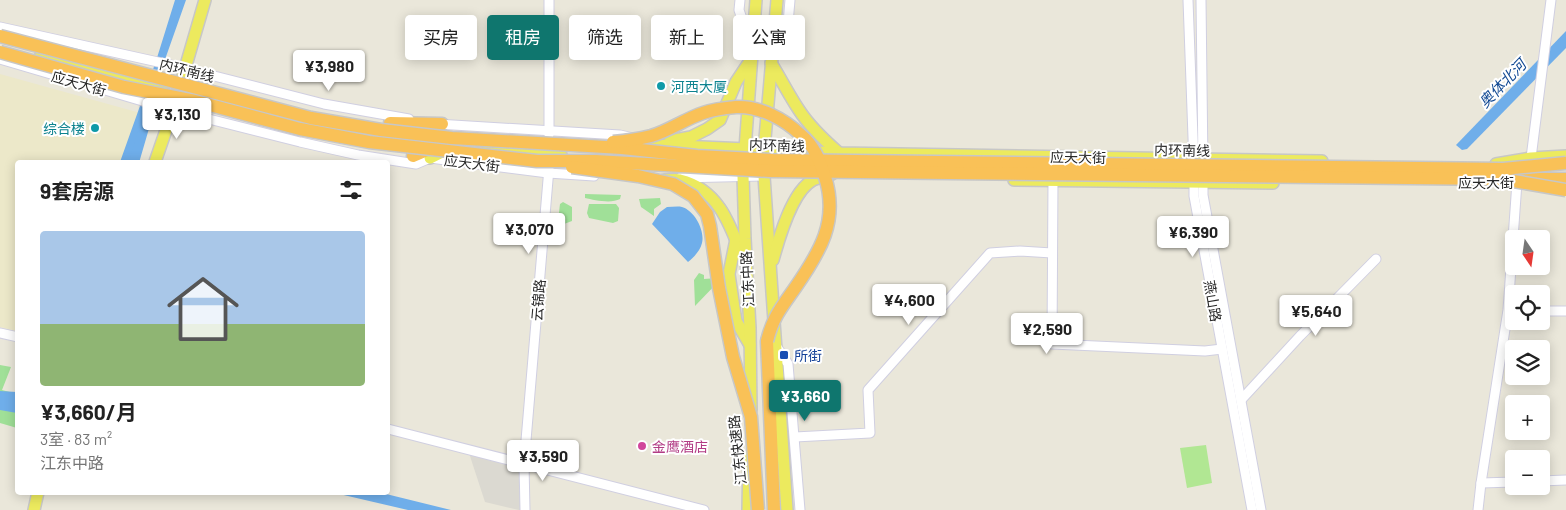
<!DOCTYPE html>
<html lang="zh">
<head>
<meta charset="utf-8">
<style>
	body { margin:0; font-family:Barlow,"Noto Sans SC",sans-serif; background:#f2f2f2; color:#222; height:100vh; display:flex; flex-direction:column; font-size:19px; white-space:nowrap }
	* { box-sizing:border-box; margin:0 }
	p { font-size:16px; color:#767676 }
	.icon { flex:none; width:28px; height:28px; fill:none; stroke:currentColor; stroke-width:2; stroke-linecap:round; stroke-linejoin:round }
	.map { position:relative; flex:1; overflow:hidden }
	.panel { position:absolute; left:15px; top:160px; width:375px; height:335px; display:flex; flex-direction:column; background:#fff; border-radius:5px; box-shadow:0 2px 12px #0003 }
	.panel>* { flex:none }
	.top-card { position:absolute; left:405px; top:15px; width:475px; height:45px; display:flex; gap:10px }
	.needle { width:32px; rotate:167deg }
	.buttons { position:absolute; left:1505px; top:230px; display:grid; gap:10px }
	.buttons a { display:grid; place-items:center; width:45px; height:45px; border-radius:5px; background:#fff; box-shadow:0 2px 12px #0003; font-size:25px }
	.price { position:absolute; translate:-50% -42px; padding:0 11px; border-radius:5px; background:#fff; color:#222; font-size:16px; line-height:32px; filter:drop-shadow(0 1px 2px #0008) }
	.price::after { content:''; position:absolute; left:50%; top:30px; width:15px; height:11px; margin-left:-8px; background:inherit; clip-path:polygon(0 0,100% 0,50% 100%) }
	.price.active { background:#0f766e; color:#fff }
	ul { padding:0; list-style:none }
	li { display:grid; align-content:center; gap:10px; height:265px; padding:0 25px }
	li span { display:grid; place-items:center; height:155px; border-radius:5px; color:#555 }
	li>.icon { margin-inline-start:auto }
	span .icon { width:90px; height:90px; fill:#fffc; stroke-width:1 }
	li b { font-size:21px }
	h2 { display:flex; justify-content:space-between; align-items:center; height:60px; padding:0 25px; font-size:21px }
	.tag { padding:0 18px; border-radius:5px; background:#fff; box-shadow:0 2px 12px #0003; font-size:18px; line-height:45px }
	.tag.active { background:#0f766e; color:#fff }
	.map>svg:first-child { display:block }
</style>
</head>
<body>
<div class="map">
<svg width="1566" height="510" viewBox="0 0 1566 510">
	<rect width="100%" height="100%" fill="#eae7da"/>
	<path fill="#ece8c9" d="M0,74l144,40 -18,48h-108l-1,169 -17,-4z"/>
	<g fill="#a0e098">
		<path d="M585,194l36,1 -1,4c-9,5 -26,1 -35,-1z"/>
		<path d="M660,198l1,6 -7,5v7l-13,-9 -2,-8z"/>
		<path d="M563,202l9,5v14l-8,3 -6,-3 2,-17z"/>
		<path d="M589,204h27l3,4 -1,13 -5,2 -24,-5 -2,-5z"/>
		<path d="M699,273l5,2v4l13,-1 2,3 -24,25 -1,-26z"/>
		<path d="M0,365l11,2 -9,23 15,4v34l-17,-5z"/>
	</g>
	<path fill="#b1e793" d="M1206,445l6,38 -25,5 -7,-40z"/>
	<path fill="#dbd9d1" d="M468,450l56,14 1,46h-6l-34,-8z"/>
	<g fill="#6faeea">
		<path d="M175,0h11l-42,119 -13,43h-11l36,-101z"/>
		<path d="M1566,31v17l-99,101 -5,1 -6,-5z"/>
		<path d="M667,207c5,0 11,-1 15,0 13,4 23,24 20,36 -2,8 -8,14 -14,19l-36,-38 8,-12z"/>
		<path d="M0,391l17,1v21l-17,-3z"/>
		<path d="M335,493h47l69,17h-43z"/>
	</g>
	<g fill="none" stroke-linecap="round" stroke-linejoin="round">
		<path stroke="#6faeea" stroke-width="10" d="M134,162l14,-48"/>
		<g stroke="#d0cfe1" stroke-width="11">
			<g id="minor">
				<path d="M549,0v135"/>
				<path d="M740,0l-1,10 12,35"/>
				<path d="M1188,0l6,165"/>
				<path d="M1201,0l2,165"/>
				<path d="M0,27l167,37 157,40 85,15"/>
				<path d="M772,56l15,-21 3,-35"/>
				<path d="M0,59l173,51 127,32 58,13 58,9 14,-6 118,15 46,3"/>
				<path d="M437,124l183,11 13,3"/>
				<path d="M1531,158l20,-158"/>
				<path d="M680,178l82,-2"/>
				<path d="M1194,178v18l58,314"/>
				<path d="M1203,178v17l58,315"/>
				<path d="M1053,181l-1,163 153,7 17,-2"/>
				<path d="M1541,311h25"/>
				<path d="M0,333l18,4"/>
				<path d="M777,347l11,17 12,146"/>
				<path d="M1241,400l59,-64 76,-77"/>
				<path d="M388,429l316,81"/>
				<path d="M795,437l75,-4 -2,-43 122,-137 30,-2 32,2"/>
				<path d="M1541,481l25,-1"/>
				<path d="M1481,483l33,-1"/>
				<path d="M525,510l-1,-46 25,-296"/>
				<path d="M1478,510l3,-27 27,-173 9,-128"/>
			</g>
		</g>
		<g stroke="#c7c7c7" stroke-width="14">
			<g id="major">
				<path d="M777,0l-13,150v26l23,334"/>
				<path d="M40,57l123,32"/>
				<path d="M771,63c10,16 18,32 28,47 11,17 25,30 40,43"/>
				<path d="M670,141l21,-4 16,-8 13,-9 16,-38 14,-21"/>
				<path d="M488,149l73,6"/>
				<path d="M639,149l18,-4 182,8 483,8"/>
				<path d="M430,158l12,-6 7,1"/>
				<path d="M155,162l18,-52 32,-110"/>
				<path d="M1496,164l35,-6 35,-2"/>
				<path d="M664,180c5,0 11,-1 16,0 38,9 50,44 62,76"/>
				<path d="M1014,180l259,3"/>
				<path d="M736,239l-7,35 1,7 6,40 14,24"/>
				<path d="M773,260c6,-22 19,-69 40,-80 6,-3 13,-4 19,-6"/>
				<path d="M751,410l-1,-82 -5,-89 -2,-63 13,-176"/>
				<path d="M34,510l4,-18"/>
				<path d="M748,510l1,-54"/>
			</g>
		</g>
		<g stroke="#c7c7c7" stroke-width="15">
			<g id="highway">
				<path d="M390,123l52,1"/>
				<path d="M413,156l21,-9"/>
				<path d="M1524,179h42"/>
				<path d="M767,341l7,169"/>
			</g>
		</g>
		<use href="#minor" stroke="#fff" stroke-width="9"/>
		<use href="#major" stroke="#ecea5e" stroke-width="11"/>
		<use href="#highway" stroke="#f9c157" stroke-width="12"/>
		<g stroke="#c7c7c7" stroke-width="15" stroke-linecap="butt">
			<g id="highway-bridge">
				<path d="M0,36l311,82 70,12 71,8 170,10 75,8 76,4 730,9 63,-6"/>
				<path d="M0,52l124,35 71,14 105,28 69,13 168,19h58l175,10 732,8 64,11"/>
				<path d="M613,142c13,-1 26,-3 38,-6 18,-5 34,-17 52,-23 11,-4 22,-5 33,-6 24,-1 48,12 65,28 13,11 19,25 24,42 14,44 -5,75 -30,111 -14,20 -22,29 -28,53"/>
				<path d="M572,167l66,9 35,8 20,12 14,18 3,12 9,62 14,69 18,60 7,93"/>
			</g>
		</g>
		<use href="#highway-bridge" stroke="#f9c157" stroke-width="12"/>
	</g>
	<g fill="#0f9aa8" stroke="#fff" stroke-width="2">
		<circle cx="661" cy="86" r="5"/>
		<circle cx="95" cy="128" r="5"/>
	</g>
	<rect fill="#1a4fb4" stroke="#fff" stroke-width="2" x="779" y="350" width="10" height="10" rx="2.5"/>
	<circle fill="#d1479c" stroke="#fff" stroke-width="2" cx="642" cy="446" r="5"/>
	<g text-anchor="middle" dominant-baseline="central" stroke-width="4" stroke-linejoin="round" paint-order="stroke">
		<g font-size="14" fill="#282828" stroke="#fff">
			<text transform="translate(187 70) rotate(14)">内环南线</text>
			<text transform="translate(79 83) rotate(16)">应天大街</text>
			<text transform="translate(777 145) rotate(2)">内环南线</text>
			<text transform="translate(1182 150) rotate(1)">内环南线</text>
			<text transform="translate(1078 157) rotate(1)">应天大街</text>
			<text transform="translate(472 163) rotate(7)">应天大街</text>
			<text x="1486" y="182">应天大街</text>
			<text transform="translate(747 279) rotate(-93)">江东中路</text>
			<text transform="translate(538 300) rotate(-85)">云锦路</text>
			<text transform="translate(1213 301) rotate(80)">燕山路</text>
			<text transform="translate(737 450) rotate(-96)">江东快速路</text>
		</g>
		<g font-size="14" fill="#0d838f" stroke="#fff" text-anchor="start">
			<text x="671" y="86">河西大厦</text>
			<text x="85" y="128" text-anchor="end">综合楼</text>
		</g>
		<g font-size="14" fill="#164399" stroke="#fff" text-anchor="start">
			<text x="794" y="355">所街</text>
		</g>
		<g font-size="14" fill="#b23c85" stroke="#fff" text-anchor="start">
			<text x="652" y="446">金鹰酒店</text>
		</g>
		<g font-size="15" font-style="italic" fill="#114993" stroke="#fff">
			<text transform="translate(1502 83) rotate(-46)">奥体北河</text>
		</g>
	</g>
</svg>
<div class="buttons">
<a><svg class="needle" viewBox="-14 -14 28 28"><path d="M0-13l5 13h-10z" fill="#e53935"/><path d="M0 13l5-13h-10z" fill="#767676"/></svg></a>
<a><svg class="icon" aria-label="locate" viewBox="0 0 24 24"><circle cx="12" cy="12" r="6"/><path d="M12 2v4M12 18v4M2 12h4M18 12h4"/></svg></a>
<a><svg class="icon" aria-label="layers" viewBox="0 0 24 24"><path d="M12 4l9 5-9 5-9-5zM3 14l9 5 9-5"/></svg></a>
<a>+</a>
<a>−</a>
</div>
<b class="price" style="left:329px;top:92px">¥3,980</b>
<b class="price" style="left:177px;top:140px">¥3,130</b>
<b class="price" style="left:529px;top:255px">¥3,070</b>
<b class="price" style="left:1193px;top:258px">¥6,390</b>
<b class="price" style="left:909px;top:326px">¥4,600</b>
<b class="price" style="left:1316px;top:337px">¥5,640</b>
<b class="price" style="left:1047px;top:355px">¥2,590</b>
<b class="price active" style="left:805px;top:422px">¥3,660</b>
<b class="price" style="left:543px;top:482px">¥3,590</b>
<div class="top-card">
<a class="tag">买房</a>
<a class="tag active">租房</a>
<a class="tag">筛选</a>
<a class="tag">新上</a>
<a class="tag">公寓</a>
</div>
<section class="panel">
<h2>9套房源<svg class="icon" aria-label="filters" viewBox="0 0 24 24"><path d="M4 7h16M4 17h16"/><circle cx="9" cy="7" r="2"/><circle cx="15" cy="17" r="2"/></svg></h2>
<ul>
<li><span style="background:linear-gradient(#a9c7e8 60%,#8fb573 0)"><svg class="icon" aria-label="home" viewBox="0 0 24 24"><path d="M3 11l9-7 9 7M6 9v11h12V9"/></svg></span><div><b>¥3,660/月</b><p>3室 · 83 m²</p><p>江东中路</p></div></li>
</ul>
</section>
</div>
</body>
</html>
